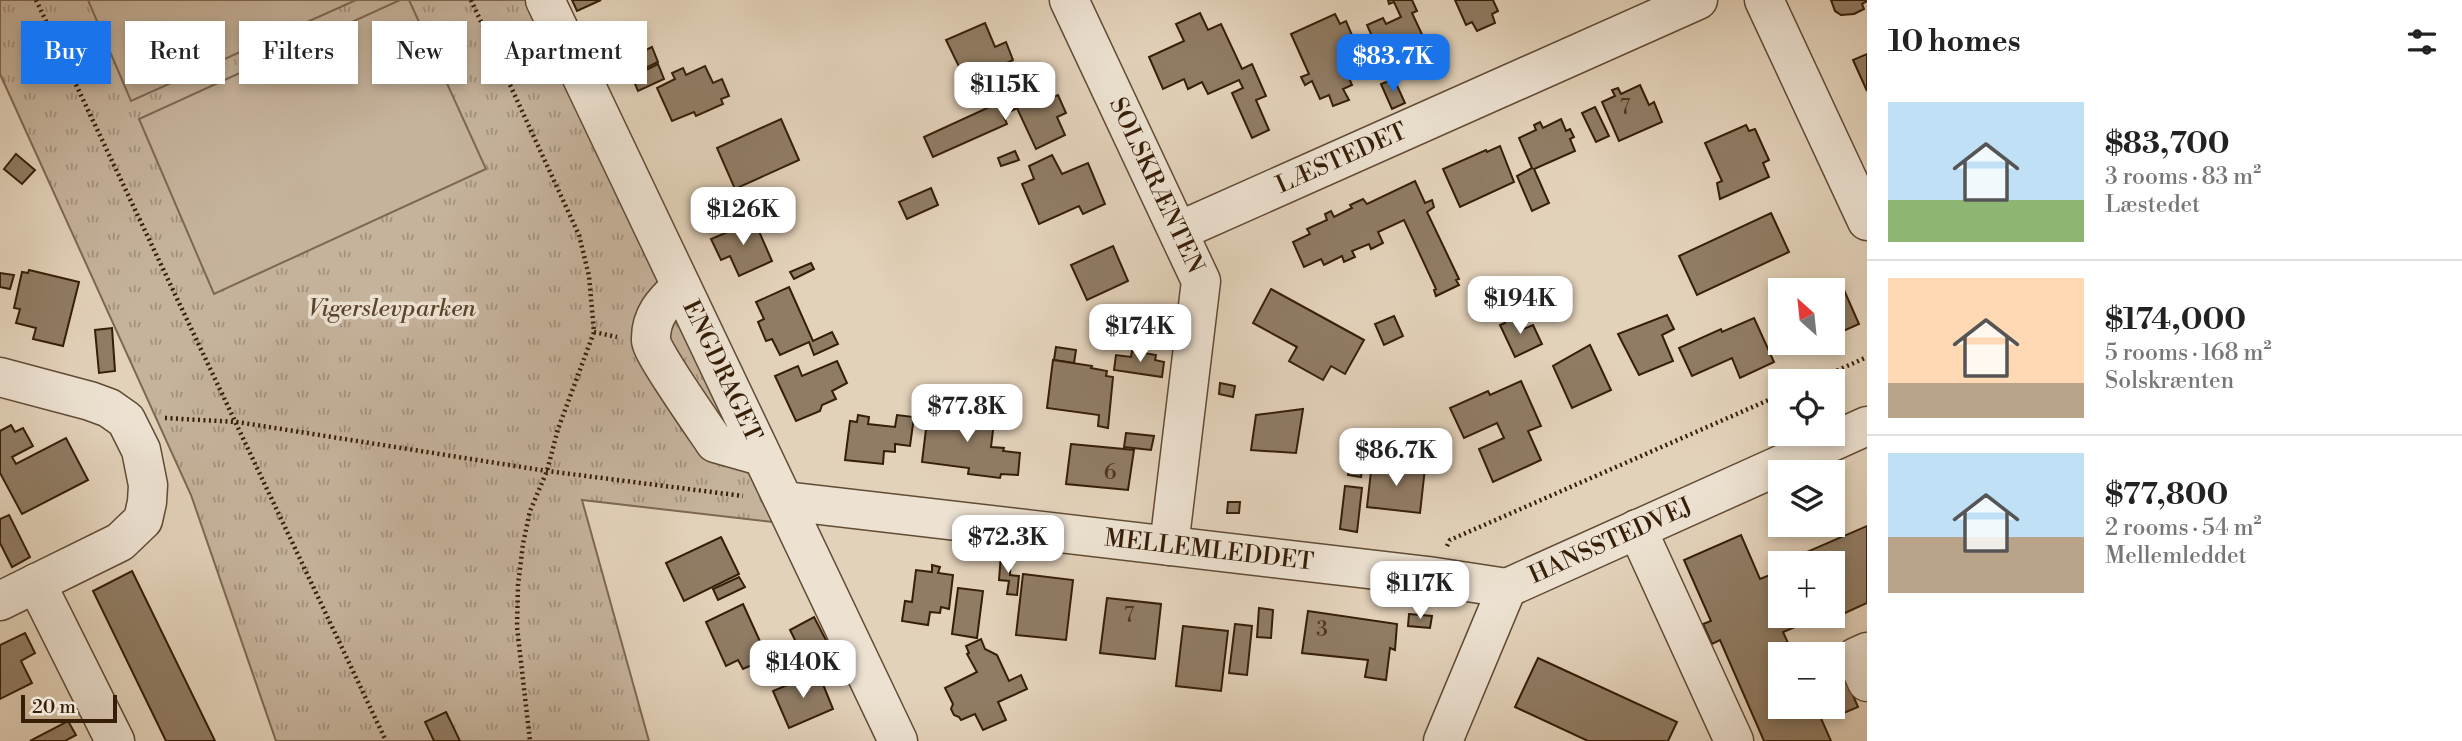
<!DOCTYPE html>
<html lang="en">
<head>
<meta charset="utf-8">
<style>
	body { margin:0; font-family:"Libre Bodoni",serif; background:#f6f6f6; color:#222; height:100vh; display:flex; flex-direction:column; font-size:26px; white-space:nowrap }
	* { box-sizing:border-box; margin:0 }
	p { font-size:23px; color:#767676 }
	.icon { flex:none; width:38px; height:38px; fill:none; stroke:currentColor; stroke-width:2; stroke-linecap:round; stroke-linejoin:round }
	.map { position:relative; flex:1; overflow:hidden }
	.drawer { display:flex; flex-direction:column; background:#fff; width:595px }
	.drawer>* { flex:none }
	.top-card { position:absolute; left:21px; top:21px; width:665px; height:63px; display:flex; gap:14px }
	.needle { width:46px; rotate:333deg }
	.tools { position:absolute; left:1768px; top:278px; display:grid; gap:14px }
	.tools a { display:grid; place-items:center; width:77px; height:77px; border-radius:0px; background:#fff; box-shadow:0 4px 10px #0003; font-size:35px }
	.scale { position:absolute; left:21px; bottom:18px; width:96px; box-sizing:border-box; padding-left:7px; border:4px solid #361e07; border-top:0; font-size:19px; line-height:24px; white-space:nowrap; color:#361e07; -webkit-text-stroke:5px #ede2d2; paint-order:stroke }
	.price { position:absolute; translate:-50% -60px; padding:0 16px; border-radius:14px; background:#fff; color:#222; font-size:23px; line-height:46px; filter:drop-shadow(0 2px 4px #0008) }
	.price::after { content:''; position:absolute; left:50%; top:42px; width:21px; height:16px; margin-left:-10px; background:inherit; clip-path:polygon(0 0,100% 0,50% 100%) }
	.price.active { background:#1a73e8; color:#fff }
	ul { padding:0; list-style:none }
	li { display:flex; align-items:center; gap:21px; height:175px; padding:0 21px }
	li+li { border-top:2px solid #e0e0e0 }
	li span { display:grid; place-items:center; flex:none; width:196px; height:140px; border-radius:0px; color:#555 }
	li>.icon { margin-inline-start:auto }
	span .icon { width:84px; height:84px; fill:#fffc; stroke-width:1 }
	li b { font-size:30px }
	h2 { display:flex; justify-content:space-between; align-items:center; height:84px; padding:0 21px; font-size:30px }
	.chip { padding:0 24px; border-radius:0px; background:#fff; box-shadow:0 4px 10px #0003; font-size:24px; line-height:63px }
	.chip.active { background:#1a73e8; color:#fff }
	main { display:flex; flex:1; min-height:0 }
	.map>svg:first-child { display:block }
</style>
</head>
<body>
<main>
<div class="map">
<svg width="1867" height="741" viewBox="0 0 1867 741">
	<defs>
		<pattern id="park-tufts" width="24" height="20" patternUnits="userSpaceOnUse" patternTransform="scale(1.75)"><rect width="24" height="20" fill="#c6b39c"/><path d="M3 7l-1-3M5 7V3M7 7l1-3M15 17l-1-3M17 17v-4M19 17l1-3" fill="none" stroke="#a2917d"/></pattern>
	</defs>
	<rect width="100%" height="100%" fill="#e3d2ba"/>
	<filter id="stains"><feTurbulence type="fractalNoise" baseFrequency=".00286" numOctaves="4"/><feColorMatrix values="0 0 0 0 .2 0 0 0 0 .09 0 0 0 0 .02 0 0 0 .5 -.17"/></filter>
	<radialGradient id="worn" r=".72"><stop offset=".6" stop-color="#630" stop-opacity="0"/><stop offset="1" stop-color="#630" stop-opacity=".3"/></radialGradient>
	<path fill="url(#park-tufts)" stroke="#7e6852" stroke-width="2" d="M0,0h532l241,522 -191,-22 67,241h-373l-85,-246 -191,-421z"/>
	<g fill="#c6b39c" stroke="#7e6852" stroke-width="2">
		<path d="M88,0h268l-225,101z"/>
		<path d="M400,0h9l77,169 -272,125 -75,-175z"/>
	</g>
	<g fill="#907c64" stroke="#361e07" stroke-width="2">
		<path d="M572,0h29l-24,11z"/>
		<path d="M1388,0h24l5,11 -5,2 14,30 -37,17 -8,-19 -6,2 -8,-18 16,-7 3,6 15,-7 -7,-15 -5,2z"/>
		<path d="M1455,0h38l5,11 -6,3 3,9 -18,8 -5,-9 -6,3z"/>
		<path d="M1831,0h36v1l-5,3 2,5 -10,5 -13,1 -6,-4z"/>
		<path d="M1200,13l8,17 13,-6 21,45 10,-5 14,32 -10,4 13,30 -17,8 -20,-45 11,-5 -4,-8 -31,14 -6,-12 -14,7 -4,-10 -21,10 -14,-32 35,-16 -8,-17z"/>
		<path d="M1335,14l5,10 6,-3 11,26 -6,2 5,12 -12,5 8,19 -9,4 6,11 -16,6 -4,-11 -9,4 -8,-18 -7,4 -4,-8 8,-3 -18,-40z"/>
		<path d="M985,23l10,24 11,-5 7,18 -46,23 -21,-43z"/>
		<path d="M652,47l6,15 -27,13 -7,-14z"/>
		<path d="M1867,54v37l-14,-31z"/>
		<path d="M658,64l6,15 -26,12 -6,-14z"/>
		<path d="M705,66l8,17 9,-4 7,17 -8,3 2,5 -27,12 -2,-4 -22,9 -15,-33 18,-9 -3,-6 11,-5 3,7z"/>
		<path d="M1394,79l11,24 -13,6 -11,-25z"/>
		<path d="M1640,85l9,20 5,-3 8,20 -43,19 -17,-39 13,-6 -3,-6 6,-2 3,6z"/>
		<path d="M1044,88l5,11 9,-4 8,18 -9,4 8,18 -29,14 -19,-41 -14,7 4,9 -74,33 -9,-20 98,-45 2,5z"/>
		<path d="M1595,107l14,29 -13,6 -14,-29z"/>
		<path d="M781,119l18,41 -64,29 -18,-41z"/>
		<path d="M1561,119l5,12 4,-2 4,8 -4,2 5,12 -41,18 15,34 -17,8 -15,-35 15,-8 -13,-30 17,-8 -2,-5 6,-3 3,6z"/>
		<path d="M1746,125l3,6 6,-2 14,31 -6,3 6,14 -49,22 -3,-16 5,-2 -17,-38z"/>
		<path d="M1500,146l14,36 -54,25 -17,-38 43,-19 1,2z"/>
		<path d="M1015,151l4,9 -18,6 -3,-8z"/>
		<path d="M16,154l19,16 -13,14 -18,-15z"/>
		<path d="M1052,155l10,19 26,-11 17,41 -22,10 -4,-8 -40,18 -17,-40 12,-5 -5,-13z"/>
		<path d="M1415,181l10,22 7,-3 2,7 -7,5 32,67 -3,1 3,5 -23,11 -2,-6 2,-1 -32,-69 -26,12 5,11 -12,6 -2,-5 -17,7 3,6 -11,5 -2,-6 -18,9 -3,-6 -17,8 -11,-25 17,-8 -3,-5 20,-9 -2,-6 6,-3 3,6 18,-9 -2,-3 13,-6 4,5z"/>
		<path d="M931,188l7,17 -31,14 -8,-17z"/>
		<path d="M1771,213l18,39 -92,43 -18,-39z"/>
		<path d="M741,218l3,6 10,-4 18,41 -33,15 -9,-20 -9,4 -10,-21 24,-10 -3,-7z"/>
		<path d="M1113,246l15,35 -41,19 -16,-35z"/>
		<path d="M811,263l3,6 -20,10 -4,-7z"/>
		<path d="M29,270l50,12 -16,64 -30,-7 3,-11 -20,-5 4,-14 -6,-1 8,-36 6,1z"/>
		<path d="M0,273l14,2 -4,14 -10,-2z"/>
		<path d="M1840,281l19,43 -27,12v-46h-13z"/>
		<path d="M789,287l24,54 19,-9 6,12 -24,11 -5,-13 -29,13 -8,-16 -6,2 -8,-19 6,-3 -8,-17z"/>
		<path d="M1271,289l93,51 -19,34 -14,-8 -8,14 -34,-19 8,-14 -44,-24z"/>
		<path d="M1514,315l7,15 12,-5 9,19 -27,13 -15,-32 5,-2 -2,-4z"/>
		<path d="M1667,315l7,14 -12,6 11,26 -34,14 -21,-41z"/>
		<path d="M1394,316l9,20 -19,9 -9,-21z"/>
		<path d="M1754,318l20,44 -34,16 -8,-20 -40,18 -13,-28 42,-19 1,3z"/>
		<path d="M112,328l3,43 -16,2 -4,-43z"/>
		<path d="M1590,345l21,45 -39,18 -19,-42z"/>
		<path d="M1056,347l20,3 -2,13 -20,-3z"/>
		<path d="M1132,351l24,4 -1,5 9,2 -2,15 -48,-7 2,-15 15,2z"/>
		<path d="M1053,360l39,6 -1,2 16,3 -1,5 7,1 -5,51 -10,-2 1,-11 -52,-7z"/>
		<path d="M837,361l10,22 -15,8 4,8 -14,6 -2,6 -24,10 -21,-45 23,-10 4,10z"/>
		<path d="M1521,381l20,45 -13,5 13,29 -48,22 -14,-33 25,-11 -7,-15 -33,15 -14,-30 38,-17 2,4z"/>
		<path d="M1220,383l15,3 -2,11 -14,-3z"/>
		<path d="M949,406l27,3 -1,10 19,3 -3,25 13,1 -1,3 17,2 -2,22 -17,-1 -1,4 -32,-4 1,-6 -47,-6 6,-49 20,3z"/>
		<path d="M1303,409l-7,44 -45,-3 5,-35z"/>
		<path d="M858,415l11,2 -1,7 27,3 2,-12 17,2 -4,29 -15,-2v8l-11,-1 -1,13 -38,-4 5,-39 7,1z"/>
		<path d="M11,425l4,7 8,-4 10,18 -21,11 4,7 50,-26 22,42 -66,34 -22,-41v-42z"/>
		<path d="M1126,433l28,3 -3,14 -27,-3z"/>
		<path d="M1354,437l13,2 -6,38 -13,-2z"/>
		<path d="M1071,444l63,6 -6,40 -62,-6z"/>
		<path d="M1372,462l53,6 -5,45 -53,-6z"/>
		<path d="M1345,486l17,2 -5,44 -17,-3z"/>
		<path d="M1228,502h12l-1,11h-12z"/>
		<path d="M9,515l21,42 -18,10 -12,-24v-24z"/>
		<path d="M1867,526v77l-44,20 -2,-7 -38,16 10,22h-13v53h36l15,34h-67l-44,-101 -8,4 -9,-20 8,-3 -27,-61 57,-25 19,44 20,-8v45h52v-52h-36l-1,-7z"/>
		<path d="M721,537l18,37 -55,27 -18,-38z"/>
		<path d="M1001,554l10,1 -1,20 9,1 -2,19 -10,-1 2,-13 -10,-1z"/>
		<path d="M932,565l8,2 -2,6 15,2 -4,34 -8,-2 -1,6 -10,-1 -2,13 -26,-4 3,-20 7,1 4,-32 16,2z"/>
		<path d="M132,571l83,170h-49l-73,-150z"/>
		<path d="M1023,574l50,6 -7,60 -50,-5z"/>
		<path d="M739,577l6,10 -27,13 -5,-11z"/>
		<path d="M958,588l25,3 -6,47 -25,-4z"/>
		<path d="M1107,598l54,6 -6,55 -55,-6z"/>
		<path d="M743,604l20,44 -7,3 5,10 -18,8 -5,-9 -12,6 -20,-44z"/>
		<path d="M1259,608l14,2 -2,28 -14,-1z"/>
		<path d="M1308,611l89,13 -2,26 -5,-2 -4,32 -21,-3 3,-17 -66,-7z"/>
		<path d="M1409,614l23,2 -2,12 -22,-2z"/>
		<path d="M814,617l13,25 -25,12 -12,-24z"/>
		<path d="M1235,624l17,2 -5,49 -18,-2z"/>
		<path d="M1183,626l45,5 -7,60 -45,-5z"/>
		<path d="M25,633l10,20 -14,8 11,22 -32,16v-54z"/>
		<path d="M981,639l4,10 12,6 12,26 12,-6 6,14 -29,13 8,18 -23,10 -8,-16 -14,6 -2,-3 -5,-2 -3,-6 2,-5 -8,-16 32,-16 -10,-18 2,-1 -3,-7z"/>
		<path d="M1833,649l25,58 -26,11 -4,-11h4v-53h-12z"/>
		<path d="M1538,658l139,64 -9,19h-80l-73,-34z"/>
		<path d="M818,672l15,37 -44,19 -16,-37z"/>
		<path d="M446,712l14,29h-26l-9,-19z"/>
		<path d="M68,721l8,14 -11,6h-35z"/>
	</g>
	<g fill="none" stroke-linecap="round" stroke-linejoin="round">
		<g stroke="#614b34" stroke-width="41">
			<g id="minor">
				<path id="s1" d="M545,0l353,741"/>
				<path id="s2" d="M1069,0l132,281 -32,265"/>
				<path d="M1764,0l103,221"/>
				<path id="s3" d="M1179,231l519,-231"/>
				<path d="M681,286c-17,16 -31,30 -30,55 0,10 54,87 64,102l46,13"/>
				<path d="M0,377l90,24 19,7 17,12 15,30 7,35 -1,17 -4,18 -23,22 -120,59"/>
				<path id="s4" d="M785,501l643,75 79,12"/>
				<path d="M1637,529l97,212"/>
				<path d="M36,583l79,158"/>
				<path d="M1867,652l-11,5 11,25"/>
				<path id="s5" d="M1443,741l64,-153 360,-162"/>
			</g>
		</g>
		<g stroke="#361e07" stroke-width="4.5" stroke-dasharray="2 3.5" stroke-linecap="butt">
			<path d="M36,0l350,741"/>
			<path d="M471,0l108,235 10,41 5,56 -36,97 -11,42 -17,40 -7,33 -5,41 -1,42 13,114"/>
			<path d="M594,332l23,5"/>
			<path d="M1812,382l55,-25"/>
			<path d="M165,418l72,4 310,49 196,25"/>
			<path d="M1447,546l3,-6 330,-145"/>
		</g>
		<use href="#minor" stroke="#ede2d2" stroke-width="38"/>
	</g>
	<g text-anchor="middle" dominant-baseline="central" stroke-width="7" stroke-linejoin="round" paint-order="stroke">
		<g font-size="21" fill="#4c361e">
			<text x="1625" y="108">7</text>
			<text x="1110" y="473">6</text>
			<text x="1129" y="616">7</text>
			<text x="1322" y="630">3</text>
		</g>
		<g font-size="24" fill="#361e07" stroke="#ede2d2">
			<text stroke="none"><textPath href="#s3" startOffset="178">LÆSTEDET</textPath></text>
			<text stroke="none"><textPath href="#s2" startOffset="205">SOLSKRÆNTEN</textPath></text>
			<text stroke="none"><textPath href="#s1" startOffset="411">ENGDRAGET</textPath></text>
			<text stroke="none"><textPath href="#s5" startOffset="280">HANSSTEDVEJ</textPath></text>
			<text stroke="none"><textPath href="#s4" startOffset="427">MELLEMLEDDET</textPath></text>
		</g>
		<g font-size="24" font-style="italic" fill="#5a432c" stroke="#ede2d2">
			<text x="392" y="309">Vigerslevparken</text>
		</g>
	</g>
	<rect width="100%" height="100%" filter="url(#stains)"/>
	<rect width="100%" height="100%" fill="url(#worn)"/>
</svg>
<div class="tools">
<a><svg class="needle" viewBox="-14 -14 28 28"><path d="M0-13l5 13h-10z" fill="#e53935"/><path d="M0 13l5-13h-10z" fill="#767676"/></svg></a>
<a><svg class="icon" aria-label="locate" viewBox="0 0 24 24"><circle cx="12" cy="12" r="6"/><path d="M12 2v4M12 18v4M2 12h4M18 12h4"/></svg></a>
<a><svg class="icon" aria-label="layers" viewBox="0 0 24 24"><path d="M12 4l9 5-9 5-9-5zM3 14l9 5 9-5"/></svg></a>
<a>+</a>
<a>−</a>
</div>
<div class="scale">20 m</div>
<b class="price active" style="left:1393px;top:94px">$83.7K</b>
<b class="price" style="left:1005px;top:122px">$115K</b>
<b class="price" style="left:743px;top:247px">$126K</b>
<b class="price" style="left:1520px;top:336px">$194K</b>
<b class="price" style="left:1140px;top:364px">$174K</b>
<b class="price" style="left:967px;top:444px">$77.8K</b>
<b class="price" style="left:1396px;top:488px">$86.7K</b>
<b class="price" style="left:1008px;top:575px">$72.3K</b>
<b class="price" style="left:1420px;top:621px">$117K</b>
<b class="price" style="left:803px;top:700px">$140K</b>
<div class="top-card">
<a class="chip active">Buy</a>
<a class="chip">Rent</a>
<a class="chip">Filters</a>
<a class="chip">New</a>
<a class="chip">Apartment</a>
</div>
</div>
<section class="drawer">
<h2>10 homes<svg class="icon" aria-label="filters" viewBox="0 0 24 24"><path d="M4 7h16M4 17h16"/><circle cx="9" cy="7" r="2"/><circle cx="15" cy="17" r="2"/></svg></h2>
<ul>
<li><span style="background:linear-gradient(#bfe0f5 70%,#8fb573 0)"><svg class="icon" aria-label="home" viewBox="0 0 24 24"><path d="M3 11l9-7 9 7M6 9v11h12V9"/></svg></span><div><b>$83,700</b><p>3 rooms · 83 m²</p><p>Læstedet</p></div></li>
<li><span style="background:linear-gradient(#ffd9b3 75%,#b9a48a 0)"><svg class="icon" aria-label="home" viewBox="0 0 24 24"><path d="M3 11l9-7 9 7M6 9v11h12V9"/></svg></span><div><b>$174,000</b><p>5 rooms · 168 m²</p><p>Solskrænten</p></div></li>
<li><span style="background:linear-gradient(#bfe0f5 60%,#b9a48a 0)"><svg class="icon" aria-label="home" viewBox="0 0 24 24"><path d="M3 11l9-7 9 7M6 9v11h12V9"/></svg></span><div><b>$77,800</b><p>2 rooms · 54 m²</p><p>Mellemleddet</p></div></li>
</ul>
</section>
</main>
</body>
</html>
